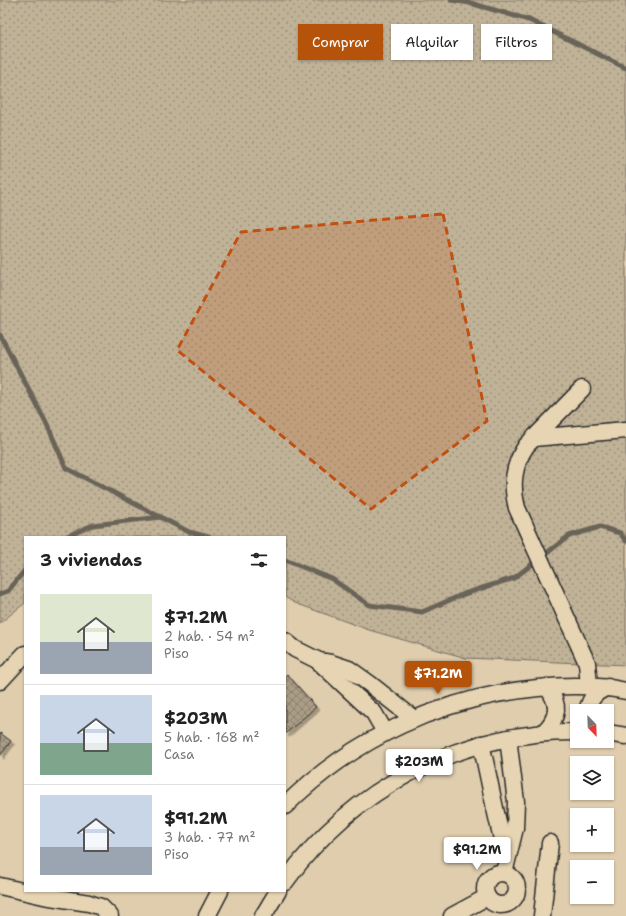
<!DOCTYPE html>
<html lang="es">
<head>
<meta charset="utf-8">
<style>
	body { margin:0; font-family:"Shantell Sans",sans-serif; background:#f2f2f2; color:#222; height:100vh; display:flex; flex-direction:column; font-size:15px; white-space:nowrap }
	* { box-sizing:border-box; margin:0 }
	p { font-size:13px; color:#767676 }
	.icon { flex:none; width:22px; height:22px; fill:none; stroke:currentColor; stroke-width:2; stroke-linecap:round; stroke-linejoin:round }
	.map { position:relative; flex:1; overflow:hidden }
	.side { position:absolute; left:24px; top:536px; width:262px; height:356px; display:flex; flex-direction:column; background:#fff; border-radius:0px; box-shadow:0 1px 3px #0004 }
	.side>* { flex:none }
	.hud { position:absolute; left:298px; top:24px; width:268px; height:36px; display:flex; gap:8px }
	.needle { width:26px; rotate:157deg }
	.fabs { position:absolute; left:570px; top:704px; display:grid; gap:8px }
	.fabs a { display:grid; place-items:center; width:44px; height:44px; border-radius:0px; background:#fff; box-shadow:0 1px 3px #0004; font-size:20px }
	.price { position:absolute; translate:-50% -34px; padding:0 9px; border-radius:4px; background:#fff; color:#222; font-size:13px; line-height:26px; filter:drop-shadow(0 1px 2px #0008) }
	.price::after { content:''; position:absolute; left:50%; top:24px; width:12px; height:9px; margin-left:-6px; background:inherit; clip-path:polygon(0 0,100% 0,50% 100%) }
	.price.active { background:#b45309; color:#fff }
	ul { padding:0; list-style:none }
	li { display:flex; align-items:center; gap:12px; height:100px; padding:0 16px }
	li+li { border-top:1px solid #e0e0e0 }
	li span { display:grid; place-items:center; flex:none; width:112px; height:80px; border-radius:0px; color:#555 }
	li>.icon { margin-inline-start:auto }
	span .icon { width:48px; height:48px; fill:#fffc; stroke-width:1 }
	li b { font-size:17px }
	h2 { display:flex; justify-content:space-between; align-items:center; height:48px; padding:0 16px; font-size:17px }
	.tag { padding:0 14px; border-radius:0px; background:#fff; box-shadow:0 1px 3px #0004; font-size:14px; line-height:36px }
	.tag.active { background:#b45309; color:#fff }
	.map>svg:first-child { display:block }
</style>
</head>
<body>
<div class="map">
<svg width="626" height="916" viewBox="0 0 626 916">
	<defs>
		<pattern id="grass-dots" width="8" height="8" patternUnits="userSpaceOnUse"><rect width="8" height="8" fill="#c0b297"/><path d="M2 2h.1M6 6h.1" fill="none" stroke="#9c917b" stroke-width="1.8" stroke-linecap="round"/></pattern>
		<pattern id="building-cross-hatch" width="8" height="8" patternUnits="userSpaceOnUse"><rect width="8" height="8" fill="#aa9d86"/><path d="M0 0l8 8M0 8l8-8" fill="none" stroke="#8b806e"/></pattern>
		<filter id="shadow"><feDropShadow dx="3.5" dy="3.5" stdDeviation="0" flood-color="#0004"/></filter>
	</defs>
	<rect width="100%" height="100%" fill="#dfcdad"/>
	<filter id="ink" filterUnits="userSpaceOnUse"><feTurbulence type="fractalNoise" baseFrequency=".025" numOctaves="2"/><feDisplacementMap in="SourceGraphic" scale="8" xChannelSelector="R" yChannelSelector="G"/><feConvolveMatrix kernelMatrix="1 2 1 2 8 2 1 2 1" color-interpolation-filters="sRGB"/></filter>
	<g filter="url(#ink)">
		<path fill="url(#grass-dots)" stroke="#766e61" d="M0,0h626v665l-160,-7 -97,-28 -74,-27 -10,-6v-60h-260v66l-25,20z"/>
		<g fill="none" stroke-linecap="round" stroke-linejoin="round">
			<g stroke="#6b6459" stroke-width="5">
				<path d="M451,0l19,3 59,17 97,48"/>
				<path d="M0,335l46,87 20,46 123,64 20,5"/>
				<path d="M65,537l28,-12 68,-8"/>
				<path d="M285,560l47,19 37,26 53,7 42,-18 50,-16 55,-42 31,-9 20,6 6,8"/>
				<path d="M0,594l8,-3 17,-21"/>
			</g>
		</g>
		<g fill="url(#building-cross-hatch)" stroke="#2b2b2b" filter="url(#shadow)">
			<path d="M287,674l29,33 -31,27v-58z"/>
			<path d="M0,733l11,8 -11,15z"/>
		</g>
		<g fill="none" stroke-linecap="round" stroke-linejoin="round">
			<g stroke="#2b2b2b" stroke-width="19">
				<g id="minor">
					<path d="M582,389l-56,57c-13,20 -15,39 -9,62l70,155 2,23"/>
					<path d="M533,438l93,-8"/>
					<path d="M285,641l10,8 22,11 57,53 11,19"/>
					<path d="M318,661l13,2 18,6 21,15 44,35"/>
					<path d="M0,681l25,-27"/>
					<path d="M587,711c4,-14 7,-18 21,-24"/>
					<path d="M544,732c15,-15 16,-28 3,-45"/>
					<path d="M607,733l19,3"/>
					<path d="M481,744c9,37 15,76 26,113"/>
					<path d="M285,806c68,-68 158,-109 253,-118 30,-3 59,-3 88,3"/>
					<path d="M504,873l11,-45 1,-26 -8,-64"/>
					<circle cx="501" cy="889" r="16"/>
					<path d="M285,882c67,-94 176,-151 292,-150"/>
					<path d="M0,886l44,10 45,7 12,4 9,9"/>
					<path d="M207,916l13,-25"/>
					<path d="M263,916l15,-25"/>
					<path d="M452,916l35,-19"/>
					<path d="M542,916l8,-73"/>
				</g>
			</g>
			<use href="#minor" stroke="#e6d4b2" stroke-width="16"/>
		</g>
	</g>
	<path fill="#c25012" fill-opacity="0.2" stroke="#c25012" stroke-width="3" stroke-dasharray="8 5" stroke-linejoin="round" d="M443,214l44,207 -116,88 -194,-159 64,-118z"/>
</svg>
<div class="fabs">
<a><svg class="needle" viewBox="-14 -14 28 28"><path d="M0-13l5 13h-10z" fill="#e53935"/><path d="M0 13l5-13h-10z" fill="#767676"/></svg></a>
<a><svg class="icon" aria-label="layers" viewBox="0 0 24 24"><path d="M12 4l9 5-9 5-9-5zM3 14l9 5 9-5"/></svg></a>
<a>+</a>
<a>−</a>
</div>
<b class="price active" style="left:438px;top:695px">$71.2M</b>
<b class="price" style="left:419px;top:783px">$203M</b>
<b class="price" style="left:477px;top:871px">$91.2M</b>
<div class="hud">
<a class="tag active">Comprar</a>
<a class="tag">Alquilar</a>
<a class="tag">Filtros</a>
</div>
<section class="side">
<h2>3 viviendas<svg class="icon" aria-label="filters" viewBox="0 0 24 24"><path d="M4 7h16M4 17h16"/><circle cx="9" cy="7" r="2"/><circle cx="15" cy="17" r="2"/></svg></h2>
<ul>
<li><span style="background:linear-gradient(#dfe7d0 60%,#9aa5b1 0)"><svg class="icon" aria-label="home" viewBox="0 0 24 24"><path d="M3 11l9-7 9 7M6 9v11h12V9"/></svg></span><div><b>$71.2M</b><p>2 hab. · 54 m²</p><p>Piso</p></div></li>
<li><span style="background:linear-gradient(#c9d6e8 60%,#7fa58c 0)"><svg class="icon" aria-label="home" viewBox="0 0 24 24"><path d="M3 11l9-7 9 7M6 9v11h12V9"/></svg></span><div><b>$203M</b><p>5 hab. · 168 m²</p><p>Casa</p></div></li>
<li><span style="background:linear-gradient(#c9d6e8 65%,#9aa5b1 0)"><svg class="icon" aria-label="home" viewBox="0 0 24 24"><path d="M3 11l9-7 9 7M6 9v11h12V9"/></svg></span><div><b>$91.2M</b><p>3 hab. · 77 m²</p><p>Piso</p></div></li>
</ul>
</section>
</div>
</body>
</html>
